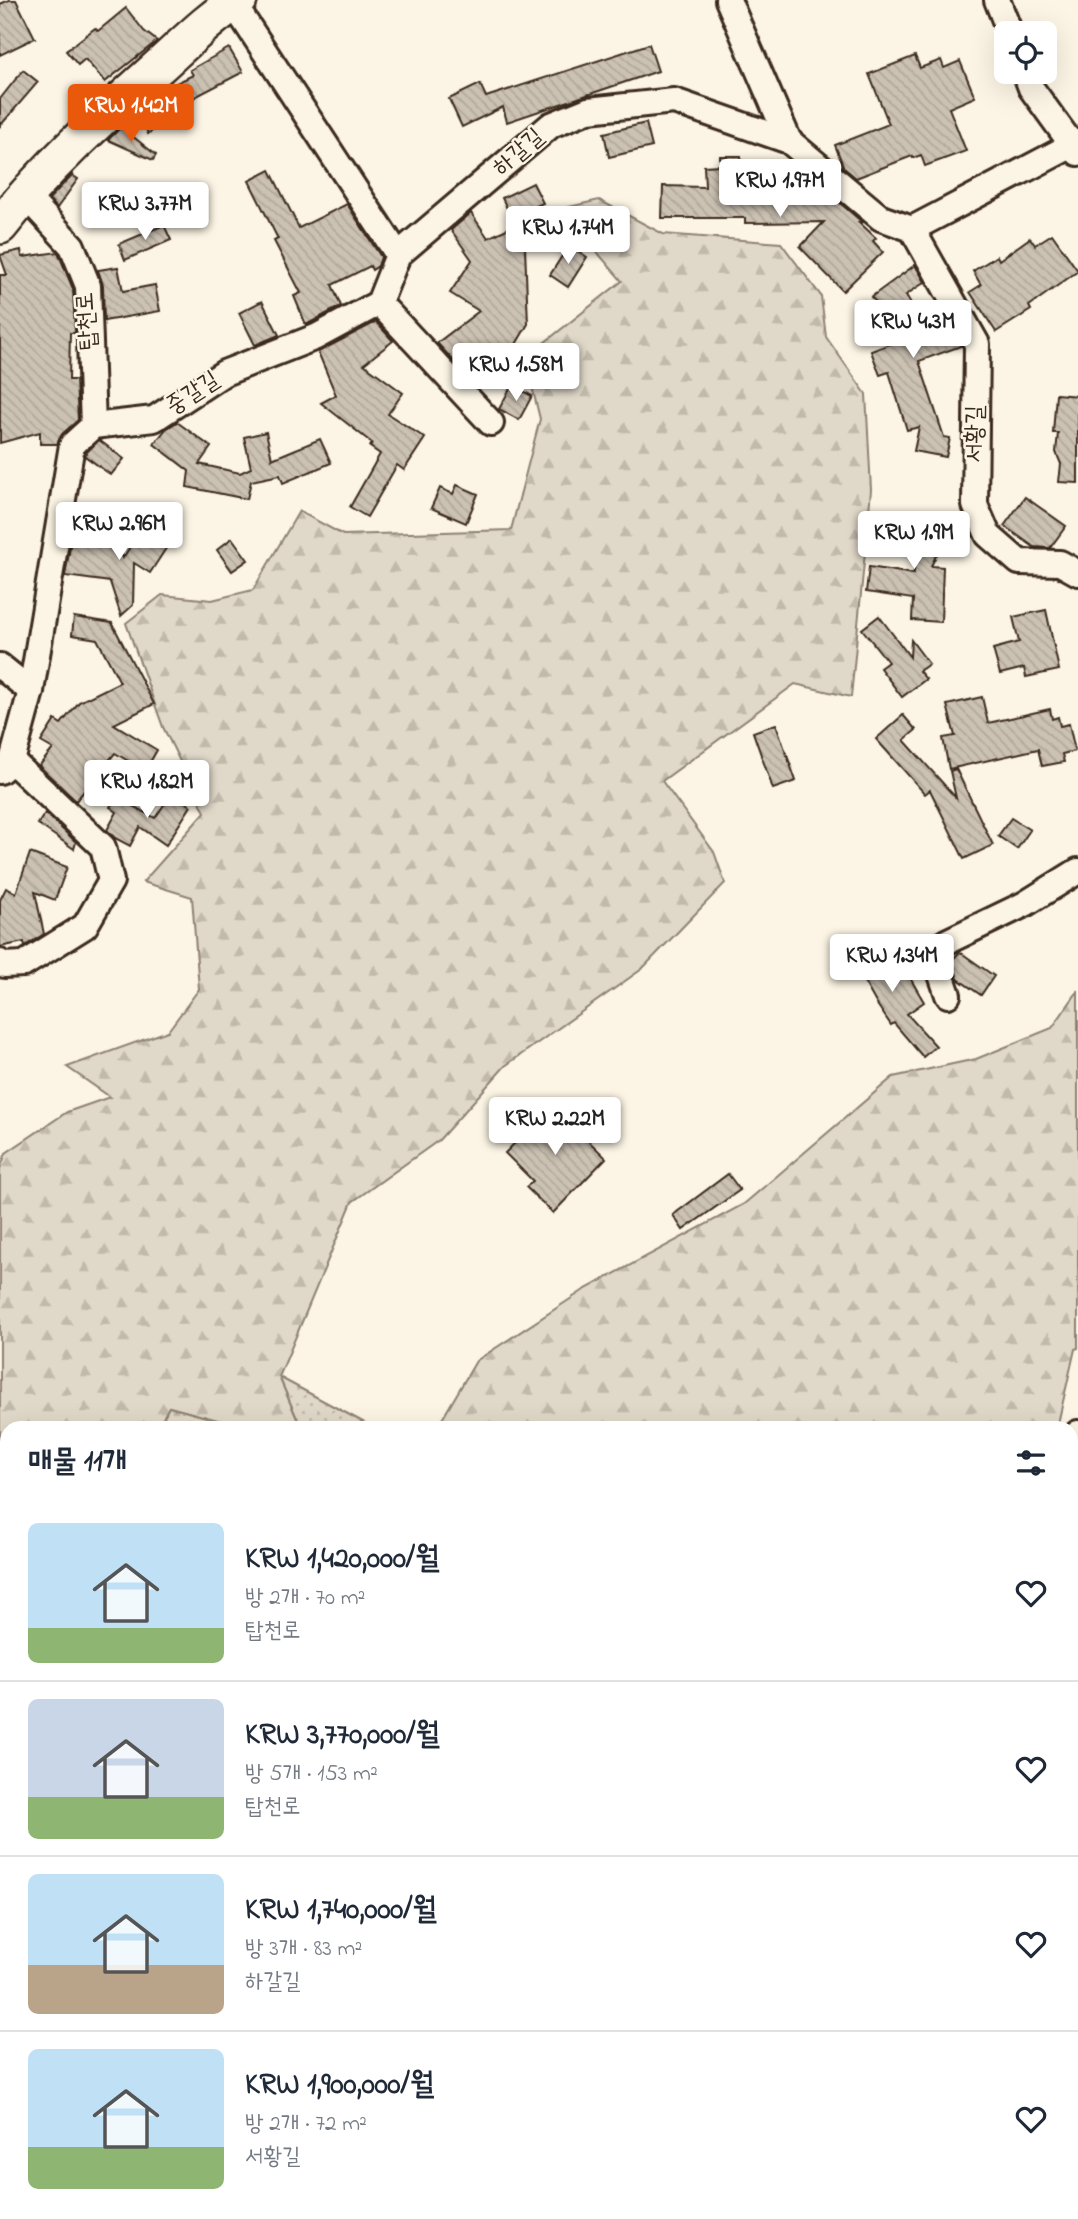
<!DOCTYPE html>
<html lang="ko">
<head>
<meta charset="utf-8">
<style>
	body { margin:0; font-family:"Indie Flower","Poor Story",sans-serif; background:#f2f2f3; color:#1f2937; height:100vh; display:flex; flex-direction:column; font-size:26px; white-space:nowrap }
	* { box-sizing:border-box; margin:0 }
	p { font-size:23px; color:#747a83 }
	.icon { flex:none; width:38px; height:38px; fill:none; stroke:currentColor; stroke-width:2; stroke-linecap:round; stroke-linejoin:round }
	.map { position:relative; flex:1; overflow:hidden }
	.panel { position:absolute; left:0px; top:1421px; width:1078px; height:798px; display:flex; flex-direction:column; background:#fff; border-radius:21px 21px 0 0; box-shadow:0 7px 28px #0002 }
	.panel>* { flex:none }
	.controls { position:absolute; left:994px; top:21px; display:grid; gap:14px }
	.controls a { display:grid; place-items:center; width:63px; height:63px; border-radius:10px; background:#fff; box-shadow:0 7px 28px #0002; font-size:35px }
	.price { position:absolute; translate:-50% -60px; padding:0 16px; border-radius:7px; background:#fff; color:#222; font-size:23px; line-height:46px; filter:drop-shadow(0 2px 4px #0008) }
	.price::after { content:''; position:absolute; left:50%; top:42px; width:21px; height:16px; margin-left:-10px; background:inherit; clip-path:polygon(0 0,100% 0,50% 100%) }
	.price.current { background:#ea580c; color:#fff }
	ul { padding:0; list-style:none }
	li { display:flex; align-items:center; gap:21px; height:175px; padding:0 28px }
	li+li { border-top:2px solid #e0e1e3 }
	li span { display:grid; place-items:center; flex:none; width:196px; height:140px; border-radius:10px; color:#555 }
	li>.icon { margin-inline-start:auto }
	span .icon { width:84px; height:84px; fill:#fffc; stroke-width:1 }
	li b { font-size:30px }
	h2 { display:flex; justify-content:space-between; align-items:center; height:84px; padding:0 28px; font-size:30px }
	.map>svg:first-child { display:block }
</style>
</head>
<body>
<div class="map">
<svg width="1078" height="2219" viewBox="0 0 1078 2219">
	<defs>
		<pattern id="grass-dots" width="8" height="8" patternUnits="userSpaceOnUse" patternTransform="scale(1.75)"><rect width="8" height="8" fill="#e0d8c8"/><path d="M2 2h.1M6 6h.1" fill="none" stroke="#c1baab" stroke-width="1.8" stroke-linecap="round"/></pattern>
		<pattern id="forest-firs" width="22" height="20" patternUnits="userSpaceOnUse" patternTransform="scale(1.75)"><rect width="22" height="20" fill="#e0d8c8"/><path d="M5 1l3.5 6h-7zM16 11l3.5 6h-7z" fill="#c1baab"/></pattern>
		<pattern id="cemetery-stones" width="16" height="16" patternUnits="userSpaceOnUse" patternTransform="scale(1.75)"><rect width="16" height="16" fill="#e0d8c8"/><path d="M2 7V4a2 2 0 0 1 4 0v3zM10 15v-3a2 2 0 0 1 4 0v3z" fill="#c1baab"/></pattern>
		<pattern id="water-waves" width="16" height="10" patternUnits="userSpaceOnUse" patternTransform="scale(1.75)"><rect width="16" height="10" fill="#b7ad9e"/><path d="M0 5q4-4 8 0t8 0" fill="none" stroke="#968d80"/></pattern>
		<pattern id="building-back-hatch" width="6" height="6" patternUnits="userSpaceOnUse" patternTransform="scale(1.75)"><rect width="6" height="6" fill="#ccc2b3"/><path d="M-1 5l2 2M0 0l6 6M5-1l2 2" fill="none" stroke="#b0a79a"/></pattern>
	</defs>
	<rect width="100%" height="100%" fill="#fcf5e5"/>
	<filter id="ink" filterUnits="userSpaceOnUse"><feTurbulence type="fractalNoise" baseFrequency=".0143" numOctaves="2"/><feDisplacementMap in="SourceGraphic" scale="14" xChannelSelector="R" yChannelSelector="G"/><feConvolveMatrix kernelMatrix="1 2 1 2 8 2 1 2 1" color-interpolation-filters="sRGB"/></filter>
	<g filter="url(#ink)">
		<g fill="url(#grass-dots)" stroke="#8e8173" stroke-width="2">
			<path d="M279,1377l95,51h-73z"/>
			<path d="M0,1617l7,1v161l-7,-15z"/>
		</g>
		<g fill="url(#forest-firs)" stroke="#8e8173" stroke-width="2">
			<path d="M599,200l64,34 118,9 40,53 5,41 40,57 5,96 -20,207 -56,-13 -133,97 52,71 11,31 -83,86 -137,97 -66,74 -87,62 -73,175 22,51h-74l-2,-6 -56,-15 -11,21h-151v190l-7,-1v-448l6,-16 61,-41 43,-15 -43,-30 101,-36 31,-42 -7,-92 -49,-15 62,-70 -42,-85 -37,-104 36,-28 50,5 41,-10 46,-79 44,24 168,-5 29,-111 -15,-61 97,-77 -62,-72z"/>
			<path d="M1078,991v357l-3,1 -18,79h-620l39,-67 108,-71 160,-86 149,-127 83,-18 76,-31z"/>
			<path d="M1071,1431l7,1v95l-7,-8z"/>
			<path d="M1078,1952v267h-73l3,-7h63v-250z"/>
			<path d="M0,2113l7,5v94h123l8,7h-138z"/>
			<path d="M510,2212h339l-5,7h-328z"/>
		</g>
		<g fill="url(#cemetery-stones)" stroke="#8e8173" stroke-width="2">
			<path d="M169,1407l56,15 2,6h-69z"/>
			<path d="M849,2212h159l-3,7h-161z"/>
		</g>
		<path fill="url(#water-waves)" stroke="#85796b" stroke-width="2" d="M282,2212h228l2,5 -2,2h-233z"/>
		<g fill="url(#building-back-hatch)" stroke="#3b2a1e" stroke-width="2">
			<path d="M9,0h7l19,38 -35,17v-51z"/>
			<path d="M126,8l18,23 13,10 -52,41 -20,-23 -7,6 -12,-14 29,-23 3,3z"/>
			<path d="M649,44l9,27 -151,51 -4,-15 -41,20 -13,-28 31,-15 6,13z"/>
			<path d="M229,48l14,24 -79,41 5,6 -21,15 -9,-23 25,-22 29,-14 -3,-5z"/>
			<path d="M915,56l5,12 21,-8 3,8 16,-7 15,36 -26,11 17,43 -41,15 -4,-11 -8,3 -1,-2 -56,22 -12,-10 -9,-23 54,-21 -20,-50z"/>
			<path d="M23,70l15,12 -38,44v-27z"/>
			<path d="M646,123l6,24 -43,10 -5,-24z"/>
			<path d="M121,127l35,28 -3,5 -45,-20z"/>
			<path d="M720,156h21l1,45 75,-1 9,-9 36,31h-3l17,16 -3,3 10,11 -40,39 -43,-44 24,-25 -79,1v-5h-83l1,-32 42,1 -1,-21 16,-1z"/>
			<path d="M270,170l29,58 48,-24 34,53 -3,9 -6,4 -2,-4 -38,19 9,21 -35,19 -12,-29 7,-3 -27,-52 4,-2 -29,-58z"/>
			<path d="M72,175l6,4 -21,29 -8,-9z"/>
			<path d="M533,183l10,20 -9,4 5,10 -19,10 8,18 -3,2 3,77 -32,54 -26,-17 -10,7 -23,-25 42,-32 -29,-18 22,-33 -21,-30 20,-17 17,25 27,-13 -13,-27z"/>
			<path d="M164,225l7,15 -46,20 -6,-16z"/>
			<path d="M1052,234l26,37 -49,35 2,4 -35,22 -26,-40 11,-7 -8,-14 24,-15 2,4 31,-22 5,7z"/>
			<path d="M569,245l18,12 -19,30 -18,-12z"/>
			<path d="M21,250l1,7 36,-5 15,37 2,44h-5l-1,47h7l2,40 -16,14 -5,10h-17v-12l-40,11v-168h7l-7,-20z"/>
			<path d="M915,265l10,17 -19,13 21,36 21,-8 13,23 -42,15 25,76 6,1 -4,19 -32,-6 5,-24 -12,3 -18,-58 -9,3 -9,-24 27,-10 -17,-27 4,-3 -14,-14z"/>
			<path d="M118,267l5,24 32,-6 5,26 -56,10 -1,-36 -5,-15z"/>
			<path d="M262,301l17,34 -24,10 -16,-32z"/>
			<path d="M376,322l17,19 -29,23 39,29 -15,21 37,24 -21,32 -7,-5 -30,52 -17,-10 30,-53 -10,-7 2,-4 -51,-40 15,-8 -18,-43z"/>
			<path d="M512,385l20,11 -13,24 -20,-11z"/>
			<path d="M1056,394l22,2v87l-19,-1 2,-18 -5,-12 2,-19h-5z"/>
			<path d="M177,422l34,25 -12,17 41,9 11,-5 -7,-31 22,-5 6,27 48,-20 11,24 -48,20 -3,-8 -29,6 -4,18 -60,-12 2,-16 -35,-27 12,-15z"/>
			<path d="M99,440l25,19 -13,16 -26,-19 1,-3z"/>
			<path d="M457,485l21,9 -12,29 -35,-15 9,-20 13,6z"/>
			<path d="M1025,497l41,29 -16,22 -16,-1 -30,-21z"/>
			<path d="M896,511l50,25 -15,30 12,1 -2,55 -29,-2 1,-21 -47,-7 3,-25 45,7 1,-30 -28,-14z"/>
			<path d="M147,519l27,17 -24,37 -16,-10 -1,42 -12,11 -11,-34 -45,-6 6,-35 48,6 4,11z"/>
			<path d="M232,538l16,22 -16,11 -15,-21z"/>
			<path d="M1046,610l13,60 -33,7 -2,-9 -24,6 -7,-25 26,-7 -6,-25z"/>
			<path d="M879,616l31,41 1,-17 18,24 -10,7 7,8 -24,18 -22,-29 8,-6 -26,-33z"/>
			<path d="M74,617l38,6 42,81 -40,20 43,26 -12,21 -30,-18 -39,48 -37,-35 14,-17 -12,-7 14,-22 6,4 18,-22 41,-20 -23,-43 -25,-4z"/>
			<path d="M982,697l6,26 62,-14 2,10 6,-2 2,9 9,-2 6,27 -13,3 2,8 -22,4 -4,-17 -89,20 -6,-31 12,-2 -8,-31z"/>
			<path d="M903,715l13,15 -12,10 52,58 -6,-27 6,-2 37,76 -29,14 -34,-69 -5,4 -49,-55z"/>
			<path d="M776,724l20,57 -23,8 -20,-57z"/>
			<path d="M172,793l19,13 -25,39 -26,-18 -10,19 -15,-8 -8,-8 10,-18 -7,-5 6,-10 39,21z"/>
			<path d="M45,813l31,29 -2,7 -36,-25z"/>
			<path d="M1011,818l19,12 -13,19 -19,-13z"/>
			<path d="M30,853l37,14 -12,33 -20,-8 9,42 -19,12 -1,-4 -24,5v-47l6,-12 10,5z"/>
			<path d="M849,937l26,31 20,-16 29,50 -17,12 29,32 -13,11 -29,-34 -3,2 -15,-22 -34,-61z"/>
			<path d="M960,952l34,24 -13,19 -23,-16 -6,-19z"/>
			<path d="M556,1101l18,18 -4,4 36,35 -53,55 -27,-26 7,-6 -28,-28z"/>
			<path d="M728,1174l12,16 -57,40 -10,-15z"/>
		</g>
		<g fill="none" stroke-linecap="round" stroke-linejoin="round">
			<g stroke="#3b2a1e" stroke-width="30">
				<g id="minor">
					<path d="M728,0l61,141"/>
					<path d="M997,0l13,33"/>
					<path d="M233,3l165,252"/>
					<path d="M1025,72l6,16 47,65"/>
					<path d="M25,195l47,51 16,40 5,140"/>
					<path d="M912,229l166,-87"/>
					<path d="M379,303l112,120"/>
					<path d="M0,666l31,25"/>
					<path d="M0,771l12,-10 19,-70 41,-246 21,-19 61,-7 70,-46 92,-36 63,-34 19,-48 153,-130 37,-15 86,-9 115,40 92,77 31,11 65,115 -2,161 13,30 31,27 41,1 18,10"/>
					<path d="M0,962l4,3 20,-1 61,-38 26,-45 -8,-34 -91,-86"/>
					<path d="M948,995l-13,-38 11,-15 79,-38 53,-33"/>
					<path d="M1071,1441l7,-8"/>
					<path d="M0,2088l7,6"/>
					<path d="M149,2212l8,7"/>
					<path d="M253,2219l6,-7"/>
				</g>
			</g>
			<g stroke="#3b2a1e" stroke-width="40">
				<path id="secondary" d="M0,226c46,-59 100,-107 156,-157 25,-22 54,-52 83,-69"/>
			</g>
			<use href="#minor" stroke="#fcf5e5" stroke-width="24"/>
			<use href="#secondary" stroke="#fcf5e5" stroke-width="35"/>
		</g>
	</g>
	<g text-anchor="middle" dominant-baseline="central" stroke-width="5" stroke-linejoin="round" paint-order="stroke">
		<g font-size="24" fill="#3b2a1e" stroke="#fcf5e5">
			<text transform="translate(519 153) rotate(-41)">하갈길</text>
			<text transform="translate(88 321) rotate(-94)">탑천로</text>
			<text transform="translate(193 394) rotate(-33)">중갈길</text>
			<text transform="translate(976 434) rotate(-89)">서황길</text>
		</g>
	</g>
</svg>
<div class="controls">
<a><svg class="icon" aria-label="locate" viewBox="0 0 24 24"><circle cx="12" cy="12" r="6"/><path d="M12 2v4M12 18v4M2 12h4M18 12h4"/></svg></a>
</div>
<b class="price current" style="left:131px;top:144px">KRW 1.42M</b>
<b class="price" style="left:780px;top:219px">KRW 1.97M</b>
<b class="price" style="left:145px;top:242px">KRW 3.77M</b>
<b class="price" style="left:568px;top:266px">KRW 1.74M</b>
<b class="price" style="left:913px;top:360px">KRW 4.3M</b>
<b class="price" style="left:516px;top:403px">KRW 1.58M</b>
<b class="price" style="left:119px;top:562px">KRW 2.96M</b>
<b class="price" style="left:914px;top:571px">KRW 1.9M</b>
<b class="price" style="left:147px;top:820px">KRW 1.82M</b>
<b class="price" style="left:892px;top:994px">KRW 1.34M</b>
<b class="price" style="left:555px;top:1157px">KRW 2.22M</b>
<section class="panel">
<h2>매물 11개<svg class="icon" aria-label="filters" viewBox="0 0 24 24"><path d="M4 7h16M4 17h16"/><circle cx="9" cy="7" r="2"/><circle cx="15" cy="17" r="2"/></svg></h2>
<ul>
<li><span style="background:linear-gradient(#bfe0f5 75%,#8fb573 0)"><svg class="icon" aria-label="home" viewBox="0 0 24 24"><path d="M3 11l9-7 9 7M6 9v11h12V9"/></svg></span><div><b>KRW 1,420,000/월</b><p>방 2개 · 70 m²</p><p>탑천로</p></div><svg class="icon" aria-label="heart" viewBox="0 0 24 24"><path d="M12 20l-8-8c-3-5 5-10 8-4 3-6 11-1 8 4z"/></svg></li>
<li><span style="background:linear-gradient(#c9d6e8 70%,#8fb573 0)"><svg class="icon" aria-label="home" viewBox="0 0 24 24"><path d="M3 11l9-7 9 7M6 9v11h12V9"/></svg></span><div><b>KRW 3,770,000/월</b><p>방 5개 · 153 m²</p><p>탑천로</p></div><svg class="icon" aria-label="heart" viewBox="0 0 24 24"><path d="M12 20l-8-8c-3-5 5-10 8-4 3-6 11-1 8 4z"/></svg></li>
<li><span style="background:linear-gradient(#bfe0f5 65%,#b9a48a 0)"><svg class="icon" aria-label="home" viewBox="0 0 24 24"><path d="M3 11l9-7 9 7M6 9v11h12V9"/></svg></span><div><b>KRW 1,740,000/월</b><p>방 3개 · 83 m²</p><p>하갈길</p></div><svg class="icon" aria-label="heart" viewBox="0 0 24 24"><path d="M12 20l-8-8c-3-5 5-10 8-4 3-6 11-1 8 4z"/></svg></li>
<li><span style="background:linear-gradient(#bfe0f5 70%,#8fb573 0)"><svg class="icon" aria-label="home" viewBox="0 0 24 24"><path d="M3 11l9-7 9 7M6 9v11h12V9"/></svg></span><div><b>KRW 1,900,000/월</b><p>방 2개 · 72 m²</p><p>서황길</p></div><svg class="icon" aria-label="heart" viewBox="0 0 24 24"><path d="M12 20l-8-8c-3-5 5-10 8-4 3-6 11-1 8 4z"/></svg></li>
</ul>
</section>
</div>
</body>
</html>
